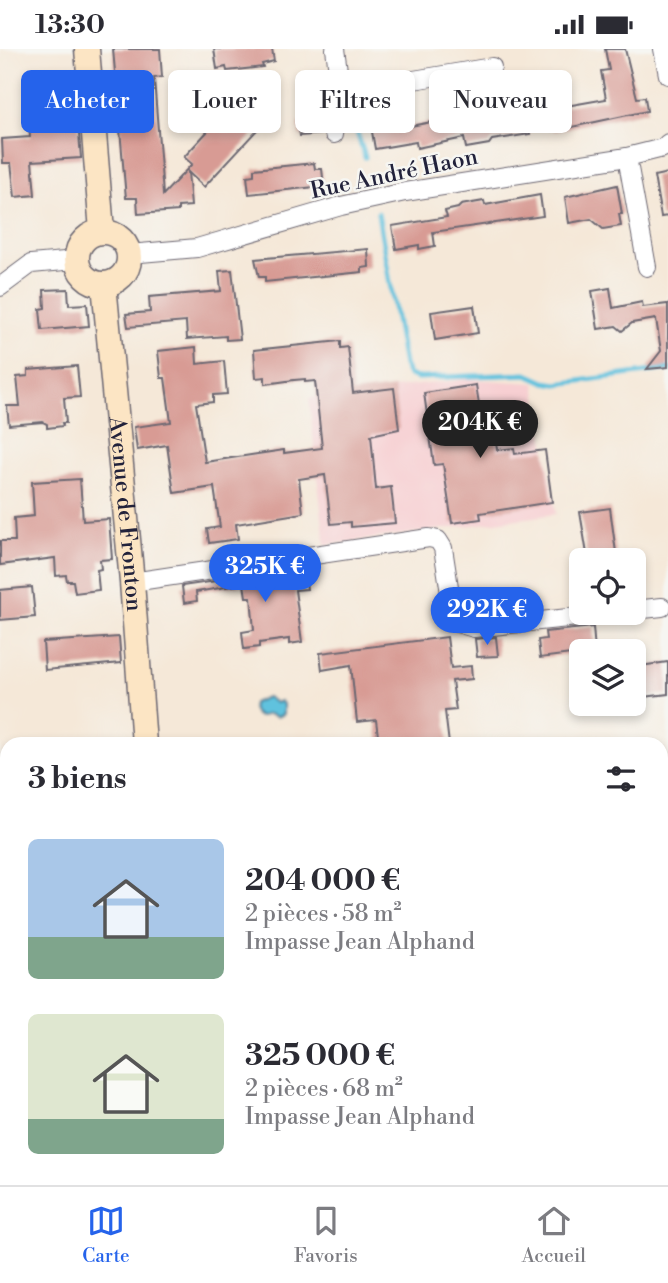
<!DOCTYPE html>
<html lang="fr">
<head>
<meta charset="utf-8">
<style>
	body { margin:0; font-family:"Libre Bodoni",serif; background:#f7f7f7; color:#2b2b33; height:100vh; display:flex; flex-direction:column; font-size:26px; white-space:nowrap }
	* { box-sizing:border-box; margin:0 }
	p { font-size:23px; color:#7c7c81 }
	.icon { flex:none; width:38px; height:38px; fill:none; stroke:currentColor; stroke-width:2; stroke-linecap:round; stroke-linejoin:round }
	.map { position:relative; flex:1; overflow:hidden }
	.panel { position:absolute; left:0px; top:688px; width:668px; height:450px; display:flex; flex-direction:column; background:#fff; border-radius:21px 21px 0 0; box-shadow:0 4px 10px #0003 }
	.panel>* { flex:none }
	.guide { position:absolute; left:21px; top:21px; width:626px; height:63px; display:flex; gap:14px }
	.controls { position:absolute; left:569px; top:499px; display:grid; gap:14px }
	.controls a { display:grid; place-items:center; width:77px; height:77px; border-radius:10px; background:#fff; box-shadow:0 4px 10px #0003; font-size:35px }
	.price { position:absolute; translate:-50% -60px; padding:0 16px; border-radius:24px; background:#2563eb; color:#fff; font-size:23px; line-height:46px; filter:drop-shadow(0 2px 4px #0008) }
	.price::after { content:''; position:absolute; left:50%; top:42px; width:21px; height:16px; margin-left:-10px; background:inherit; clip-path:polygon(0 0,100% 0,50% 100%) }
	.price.selected { background:#222; color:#fff }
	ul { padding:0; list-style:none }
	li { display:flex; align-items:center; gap:21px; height:175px; padding:0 28px }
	li span { display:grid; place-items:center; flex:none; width:196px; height:140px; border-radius:10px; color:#555 }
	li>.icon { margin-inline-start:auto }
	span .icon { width:84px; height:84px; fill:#fffc; stroke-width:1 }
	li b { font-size:30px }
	h2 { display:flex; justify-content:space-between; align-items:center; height:84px; padding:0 28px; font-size:30px }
	.tag { padding:0 24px; border-radius:10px; background:#fff; box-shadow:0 4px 10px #0003; font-size:24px; line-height:63px }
	.tag.selected { background:#2563eb; color:#fff }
	.status { display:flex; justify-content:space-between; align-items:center; height:49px; padding:0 35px; background:#fff; direction:ltr }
	.status svg { height:19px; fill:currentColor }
	.tabs { display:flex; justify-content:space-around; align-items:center; height:98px; border-top:2px solid #e1e1e2; background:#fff; font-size:19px; color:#7c7c81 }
	.tabs a { display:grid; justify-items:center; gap:4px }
	.tabs .selected { color:#2563eb }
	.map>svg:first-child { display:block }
</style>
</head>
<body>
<div class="status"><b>13:30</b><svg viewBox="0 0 49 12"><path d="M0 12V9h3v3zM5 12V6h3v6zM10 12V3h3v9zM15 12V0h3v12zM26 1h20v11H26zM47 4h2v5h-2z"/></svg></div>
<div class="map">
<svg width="668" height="1136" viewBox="0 0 668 1136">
	<rect width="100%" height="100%" fill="#f6f6f2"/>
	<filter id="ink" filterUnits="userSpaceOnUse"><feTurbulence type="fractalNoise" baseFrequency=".0143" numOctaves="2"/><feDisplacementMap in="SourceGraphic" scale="14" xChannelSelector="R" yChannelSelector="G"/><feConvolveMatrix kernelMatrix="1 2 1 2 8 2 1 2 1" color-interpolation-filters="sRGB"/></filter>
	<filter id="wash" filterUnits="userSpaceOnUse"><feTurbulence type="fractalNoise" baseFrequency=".00686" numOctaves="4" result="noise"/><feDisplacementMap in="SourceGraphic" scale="28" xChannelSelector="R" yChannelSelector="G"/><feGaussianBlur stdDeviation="1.57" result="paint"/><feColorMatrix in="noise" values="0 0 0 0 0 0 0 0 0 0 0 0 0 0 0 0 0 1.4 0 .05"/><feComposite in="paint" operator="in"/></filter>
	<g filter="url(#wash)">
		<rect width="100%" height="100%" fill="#f5e8d8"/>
		<path fill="#f7cfd2" d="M469,330l66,4 21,131 -231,31 -16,-147z"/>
		<path fill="#60c2de" stroke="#41728c" stroke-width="2" d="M267,648l9,6 4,-2 3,3v10l-6,3 -9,-3 -9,3c-6,-4 -8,-7 -6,-14z"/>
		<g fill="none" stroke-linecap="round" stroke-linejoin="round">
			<g stroke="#60c2de" stroke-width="5">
				<path d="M352,68l13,40"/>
				<path d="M378,164l26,152 5,10 8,3 110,-4 18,8 12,2 111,-15"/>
			</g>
		</g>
		<g id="blocks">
			<g fill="#d89b94">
				<path d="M113,0h47l2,28 -8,1 9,117 29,-31 -8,-7 47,-51 5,5 13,-13 20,19 -65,70 -16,-15 3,34 -13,1v4l-40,3 -1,-16h-11z"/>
				<path d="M214,0h58l2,12 -12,3 1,3 -36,4 -1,-4 -9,2z"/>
				<path d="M605,0h20l12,49 8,-1 2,14 -94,20 -3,-16 -5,1 -6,-34 22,-4 5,28 40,-7 -5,-28 8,-1z"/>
				<path d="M48,32l4,44 26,-3 3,36 -49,3 3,34 -20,2 -4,-34h-8l-1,-24 28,-2 -4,-54z"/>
				<path d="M403,63l2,15 48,-9 2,9 72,-12 3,19 -38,6 -3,4 -23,4 -2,-10 -47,10 -1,-6 -41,7 -4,-23 19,-3 -2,-8z"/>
				<path d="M321,71l2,14 -23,2 -2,-13z"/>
				<path d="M314,114l1,6h7l2,17 -75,8 -2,-18 7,-1v-6z"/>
				<path d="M668,124v43l-7,1 -7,-41z"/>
				<path d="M617,136l5,29h-3l2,12 -18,3 -12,-10 -22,4 -4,-26z"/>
				<path d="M540,146l3,21 -110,16 2,14 -16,3v-4l-23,4 -4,-23 55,-9 -2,-6 13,-3 3,-3 23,-4 1,4z"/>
				<path d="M368,200l1,18 -7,1v4l-97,10v-5h-6l-4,-18z"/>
				<path d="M232,221l8,69 -14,1v-4l-39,3 -1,-17 -58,5 -2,-13 24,-2 -1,-15 72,-6 -2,-20z"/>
				<path d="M610,239l3,20 29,-6 1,5 25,-3v63l-21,2 14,-18 -5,-32 -24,4 -10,8 -6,-5 -18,3 -6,-38z"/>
				<path d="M68,240l1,16 18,-1 2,22 -47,4 -2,-21 5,-1 -1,-18z"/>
				<path d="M474,257l4,27 -43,7 -4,-28z"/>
				<path d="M340,292v7l8,-1 5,46 41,-5 5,41 -28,6 5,54 15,-2 4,36 -44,4v-5l-20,2 -6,-49 -26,4 4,34 -67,11 2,15 -29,4 -2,-14 13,-2 -6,-40 -40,6 -7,-48 -30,5 -3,-23 37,-5 -6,-44h-4l-3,-27 38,-4 1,17 27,-3 3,33 -14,1v7l-17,2 9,58 79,-12v3l38,-5 -7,-67 -10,1v-3l-11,1 -29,4v-7l-9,1 -2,-28z"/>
				<path d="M77,317l3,31 -16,1 2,25h-4l1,3 -16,2v-4l-4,-2 -34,3 -2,-19h13l-3,-29 11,-1v-6z"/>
				<path d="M476,336l9,58 11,-1 1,8 17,-2 1,6 30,-4 7,52 -72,11 1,6 -29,4 -9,-59 -9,1 -10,-72z"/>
				<path d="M80,430l3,42 26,-2 3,40 -12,1 1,9 -4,1 2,20 -24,3 -2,-12h-6l-1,-6 -10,1 -1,-18 -55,7v-24h15l-1,-23 20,-2 -2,-34z"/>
				<path d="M610,459l7,52h-29l-8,-48z"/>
				<path d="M304,519l3,21 -12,1 7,52 -13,2v-5l-30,4v4l-15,2 -2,-17 12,-2 -3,-33h-5l-2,-13 -48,8 1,9 -13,2 -2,-17z"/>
				<path d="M32,538l3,30 -35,3v-30z"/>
				<path d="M593,578l2,24 -55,7 -2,-18 8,-1 -1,-7z"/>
				<path d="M119,588l2,26 -76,7 -2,-28z"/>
				<path d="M447,588l4,31 20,-2 1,13 -20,2 4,29 -11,1 4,33h-70l-3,-24 -19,2 -6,-57 -29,5 -2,-17z"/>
				<path d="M496,588l2,19 -21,1 -2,-18z"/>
				<path d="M668,613v32l-24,3 -4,-31z"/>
			</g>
		</g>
	</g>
	<g filter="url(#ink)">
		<use href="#blocks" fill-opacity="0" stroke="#6c6772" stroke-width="2"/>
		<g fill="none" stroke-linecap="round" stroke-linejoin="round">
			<g stroke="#6c6772" stroke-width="20">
				<g id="street">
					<path d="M663,0l5,26"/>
					<path d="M341,43l151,-25"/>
					<path d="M334,85l-2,-23 9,-19 -6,-43"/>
					<path d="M627,108l20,110"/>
					<path d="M129,205l68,-6 144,-42 64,-14 222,-35 36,-9 5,-5"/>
					<path d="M0,238l31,-23 45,-4"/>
					<path d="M132,533l297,-44 9,2 5,8 10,65 4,10 17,5 141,-15"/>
					<path d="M634,561l28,-3"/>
					<path d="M0,982l7,-1"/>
					<path d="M662,999h6"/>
				</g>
			</g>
			<g stroke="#6c6772" stroke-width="27">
				<g id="secondary">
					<path d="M87,0l15,182"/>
					<circle cx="103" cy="209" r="26"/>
					<path id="s1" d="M104,235l28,298 12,162"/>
					<path d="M177,1130v6"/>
				</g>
			</g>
			<use href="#street" stroke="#fff" stroke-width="18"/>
			<use href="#secondary" stroke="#fce5c4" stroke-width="24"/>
		</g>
	</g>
	<g text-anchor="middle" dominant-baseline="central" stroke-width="5" stroke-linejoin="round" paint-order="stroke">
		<g font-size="23" fill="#22223b" stroke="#f6f6f2">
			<text transform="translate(394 125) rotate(-12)">Rue André Haon</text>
			<text stroke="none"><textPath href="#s1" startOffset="231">Avenue de Fronton</textPath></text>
		</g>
	</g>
</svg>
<div class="controls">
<a><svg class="icon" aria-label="locate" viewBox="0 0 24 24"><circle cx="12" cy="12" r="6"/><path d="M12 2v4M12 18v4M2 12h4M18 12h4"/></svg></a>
<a><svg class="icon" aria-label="layers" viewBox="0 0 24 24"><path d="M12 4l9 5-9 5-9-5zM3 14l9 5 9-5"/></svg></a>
</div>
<b class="price selected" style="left:480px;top:411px">204K €</b>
<b class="price" style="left:265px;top:555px">325K €</b>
<b class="price" style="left:487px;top:598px">292K €</b>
<div class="guide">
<a class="tag selected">Acheter</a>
<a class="tag">Louer</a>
<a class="tag">Filtres</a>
<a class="tag">Nouveau</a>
</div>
<section class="panel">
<h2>3 biens<svg class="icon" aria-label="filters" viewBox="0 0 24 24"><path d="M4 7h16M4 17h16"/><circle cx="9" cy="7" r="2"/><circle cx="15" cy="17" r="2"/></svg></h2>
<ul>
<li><span style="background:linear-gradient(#a9c7e8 70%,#7fa58c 0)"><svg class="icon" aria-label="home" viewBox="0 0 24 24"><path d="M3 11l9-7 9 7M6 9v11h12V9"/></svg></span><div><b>204 000 €</b><p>2 pièces · 58 m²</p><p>Impasse Jean Alphand</p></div></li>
<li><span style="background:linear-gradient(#dfe7d0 75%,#7fa58c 0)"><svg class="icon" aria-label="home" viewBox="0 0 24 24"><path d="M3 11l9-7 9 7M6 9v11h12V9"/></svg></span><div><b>325 000 €</b><p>2 pièces · 68 m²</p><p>Impasse Jean Alphand</p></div></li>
</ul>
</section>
</div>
<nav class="tabs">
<a class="selected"><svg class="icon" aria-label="map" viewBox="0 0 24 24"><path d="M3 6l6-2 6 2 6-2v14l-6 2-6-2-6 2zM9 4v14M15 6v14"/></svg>Carte</a>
<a><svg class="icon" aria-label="saved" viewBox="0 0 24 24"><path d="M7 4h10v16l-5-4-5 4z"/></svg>Favoris</a>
<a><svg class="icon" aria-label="home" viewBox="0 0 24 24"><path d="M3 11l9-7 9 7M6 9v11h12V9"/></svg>Accueil</a>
</nav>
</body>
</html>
